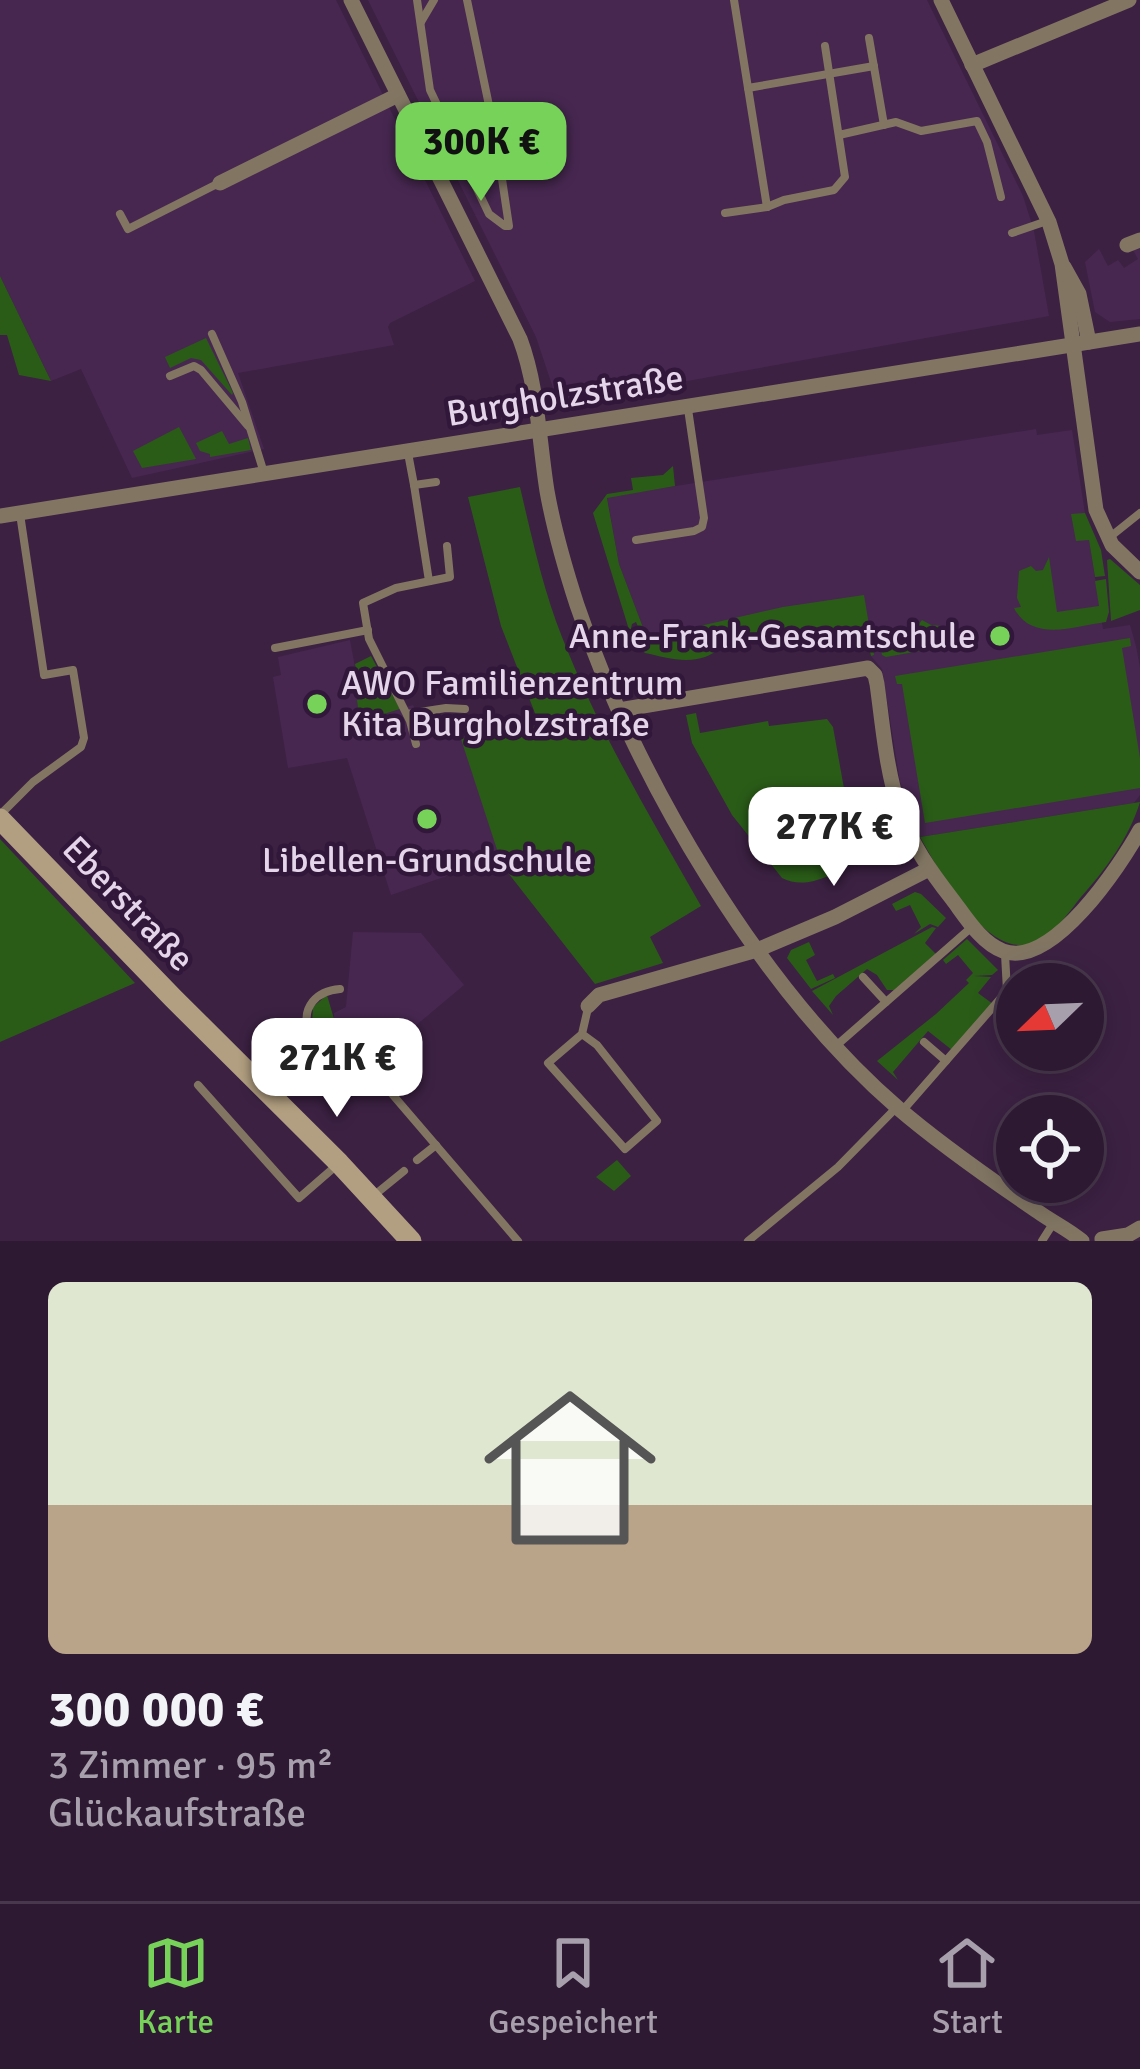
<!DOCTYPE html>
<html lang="de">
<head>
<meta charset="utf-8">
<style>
	body { margin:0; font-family:Signika,sans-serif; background:#39263e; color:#f1f3f6; height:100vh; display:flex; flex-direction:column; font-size:45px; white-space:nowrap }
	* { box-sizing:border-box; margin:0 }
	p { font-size:39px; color:#a7a0ac }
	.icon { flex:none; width:66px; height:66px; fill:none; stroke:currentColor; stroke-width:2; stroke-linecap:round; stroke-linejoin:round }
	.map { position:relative; height:1241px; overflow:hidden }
	.details { display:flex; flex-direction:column; background:#2d1932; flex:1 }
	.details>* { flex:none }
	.needle { width:78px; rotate:247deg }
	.buttons { position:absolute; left:996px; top:963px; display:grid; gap:24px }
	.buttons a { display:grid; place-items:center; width:108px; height:108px; border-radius:50%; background:#2d1932; box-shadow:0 6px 30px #0003,0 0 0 3px #48384d; font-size:60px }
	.price { position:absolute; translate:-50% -102px; padding:0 27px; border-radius:24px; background:#fff; color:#222; font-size:39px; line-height:78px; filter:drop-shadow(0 3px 6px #0008) }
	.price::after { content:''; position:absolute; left:50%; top:72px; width:36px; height:27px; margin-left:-18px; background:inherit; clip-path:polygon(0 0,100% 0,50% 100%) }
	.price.selected { background:#77d259; color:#111 }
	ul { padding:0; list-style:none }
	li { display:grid; align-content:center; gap:24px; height:636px; padding:0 48px }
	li+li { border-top:3px solid #48384d }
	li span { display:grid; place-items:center; height:372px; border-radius:18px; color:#555 }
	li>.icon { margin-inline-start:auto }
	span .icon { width:216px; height:216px; fill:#fffc; stroke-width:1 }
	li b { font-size:51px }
	.tab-bar { display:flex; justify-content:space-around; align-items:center; height:168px; border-top:3px solid #48384d; background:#2d1932; font-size:33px; color:#a7a0ac }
	.tab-bar a { display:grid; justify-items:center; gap:6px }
	.tab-bar .selected { color:#77d259 }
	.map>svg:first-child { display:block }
</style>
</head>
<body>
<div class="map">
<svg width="1140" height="1241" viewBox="0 0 1140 1241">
	<rect width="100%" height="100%" fill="#3c2143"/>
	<g fill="#472750">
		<path d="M0,0h336l139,281 -85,42 -2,4 6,18 -156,28 26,76 -132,29 -51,-109 -30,12 -51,-105z"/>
		<path d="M368,0h559l96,196 11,35 15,85 -479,86 -17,-14 -17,-51z"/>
		<path d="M1099,249l9,17 10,-6 6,8 14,-9 -5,-9 7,-1v70l-30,3 -15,-10 -10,-50z"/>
		<path d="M1036,429l1,6 35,-5 31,199 27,-4 6,21 4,22v127l-6,8 -214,34 -20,-55 -18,-113 -11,-13 -9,-51 -215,33 -28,-74 -12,-67z"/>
		<path d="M350,640l11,59 -4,2 1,7h5l2,12 48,-15 2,4 23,-4 3,13 17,8 42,132 -109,37 -44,-137 -59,10 -15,-91 8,-2 -3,-18z"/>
		<path d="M353,932l68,1 43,52 -87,73 -25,-29 -9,2 -10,-8 1,-10 12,-6z"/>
	</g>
	<g fill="#2a5c18">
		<path d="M0,276l51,105 -32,-6 -12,-40h-7z"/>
		<path d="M206,338l27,55 -1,2 -31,-35 -10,-2 -21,10 -5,-11z"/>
		<path d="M179,427l17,32 -54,9 -9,-17z"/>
		<path d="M222,431l7,13 19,-6 3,12 -41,7v-3l-10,-3 -4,-8z"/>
		<path d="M673,466l2,20 -68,12 12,66 28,74 37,-5 3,-4 96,-22 81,-12 10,60 -3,1 -5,-23 -59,7 -8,-7 -14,-2 -10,7 -25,4 -3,-10 -8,-5 -8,6 1,12c-11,2 -17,8 -27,12 -20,7 -41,0 -60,-4l-4,-4 1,-13 -6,-14 -4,2 -2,9 -37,-120 14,-19 26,-4 -2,-12 32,-3z"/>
		<path d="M520,487c12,51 23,102 42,150 37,95 89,181 139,269l-51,31 13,26 -68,21 -93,-119 -41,-126 79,-13 -39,-100 -33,-129z"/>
		<path d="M1085,513l16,37 4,26 -10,1 -6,-37 -13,1 -5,-27z"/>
		<path d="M1049,557l8,55 42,-6 -4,-25 11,-2 3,33 -3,10c-31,4 -74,21 -92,-14l7,-1 -4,-9 2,-27 12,-5 5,5 7,-1z"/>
		<path d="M1110,559l30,26v25l-29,11 -4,-61z"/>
		<path d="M922,620l9,5 22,2 1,18 -68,12 -4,-2 -5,-23 3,-4 6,5 30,-5z"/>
		<path d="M1130,638l1,8 -9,2 18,110v30l-215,35 -23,-139h-5l-2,-8z"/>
		<path d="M371,656l29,53 -35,11 -2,-11h-5l-1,-9 4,-2 -6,-34z"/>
		<path d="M696,713l4,20 68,-12 1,5 58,-7 6,8 12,67 18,55 -1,8c-22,14 -54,35 -80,21l-50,-63 -40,-72 -6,-28z"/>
		<path d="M1140,802c-11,36 -34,67 -59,95 -11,14 -23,31 -38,41 -50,35 -103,-66 -123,-101z"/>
		<path d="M0,839l135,144 -135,59z"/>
		<path d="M915,892l6,2 25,24 -8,9 -8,-3 -16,10 7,-7 -11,-22 -14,6 -4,-7z"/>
		<path d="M932,927l4,1 -11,15 11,11 -42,36h-7l-10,-15 -10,-6 -31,27 -7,10 4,9 -21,-24z"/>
		<path d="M967,939l31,31 -6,5 -18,1 17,1 -13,16 15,11 -41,46 -24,-19 -35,41 5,8 -21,-19 59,-47 33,-31 -3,-3 7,-7 -15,-18 -12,9 -3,-4z"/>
		<path d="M809,942l6,13 -9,5 11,21 16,-7 2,4 -24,11 -24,-31 4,-8z"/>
		<path d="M327,995l14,48c-14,2 -24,-6 -29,-19l1,-17z"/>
		<path d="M617,1160l14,16 -17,15 -18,-14z"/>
	</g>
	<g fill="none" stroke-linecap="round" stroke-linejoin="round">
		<g stroke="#827663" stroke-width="8">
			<path d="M417,0l13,90 59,124 16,12h4l-13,-87 -29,-139"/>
			<path d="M734,0l33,207"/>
			<path d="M421,22l13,-22"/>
			<path d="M869,38l15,87"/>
			<path d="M748,88l126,-22"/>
			<path d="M839,135l57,-13 25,9 56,-10 10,21 14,55"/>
			<path d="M725,213l42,-6 17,-7 50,-10 11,-13 -20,-131"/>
			<path d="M120,214l8,15 91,-46"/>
			<path d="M1012,233l35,-12"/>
			<path d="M212,334l30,68 22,71"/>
			<path d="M170,376l24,-10 7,4 47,56"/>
			<path d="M408,453l6,32 22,-3"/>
			<path d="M414,485l15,96"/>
			<path d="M1110,537l30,-24"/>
			<path d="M636,540l58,-9 8,-4 2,-9 -16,-109"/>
			<path d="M275,648l93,-18"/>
			<path d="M407,714l39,-6 19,1"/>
			<path d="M416,744l-6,-23 -41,-82 -6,-36 33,-15 54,-11 -3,-31"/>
			<path d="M1,814l32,-32 48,-35 3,-9 -11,-68 -29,5 -24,-161"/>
			<path d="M863,977l23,25"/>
			<path d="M340,989c-52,4 -39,71 10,56l168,196"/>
			<path d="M582,1034l15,11 60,76 -32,28 -77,-86 34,-29 6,-26"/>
			<path d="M924,1042l22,19"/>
			<path d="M837,1045l136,-119"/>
			<path d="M198,1085l101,113 38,-33"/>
			<path d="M903,1110l104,-119 -2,-37"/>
			<path d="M417,1160l19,-15"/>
			<path d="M372,1197l32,-26"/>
			<path d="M748,1241l90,-74 58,-59"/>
			<path d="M1042,1241l12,-19"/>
		</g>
		<g stroke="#827663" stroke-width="15">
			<path d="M351,0l169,339c18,48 19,102 27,152 7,39 18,77 30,114 58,172 183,384 321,503 43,37 92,71 139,103 15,11 31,18 45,30"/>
			<path d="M941,0l108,222 13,42 34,246 16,35 28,27"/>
			<path d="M972,65l157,-65"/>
			<path d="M220,183l178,-88"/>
			<path d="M1127,245l13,-5"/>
			<path d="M1064,267l15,27 10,48"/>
			<path d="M0,516l1140,-182"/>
			<path d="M619,710l249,-42 7,7 2,9c6,43 9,86 23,127 11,33 31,61 52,88 13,17 29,44 51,52 49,18 117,-85 137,-121"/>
			<path d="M588,1006l11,-11 158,-45 78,-33 94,-48"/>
			<path d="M1102,1239l26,-4 12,-7"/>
		</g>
		<path stroke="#b29f81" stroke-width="21" d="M0,819l173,179 166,165 72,78"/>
	</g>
	<g fill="#77d259" stroke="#311739" stroke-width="4.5">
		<circle cx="1000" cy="636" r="12"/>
		<circle cx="317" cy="704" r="12"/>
		<circle cx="427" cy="819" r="12"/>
	</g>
	<g text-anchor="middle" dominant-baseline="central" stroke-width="9" stroke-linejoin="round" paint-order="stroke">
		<g font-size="36" fill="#e5d5ea" stroke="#311739">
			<text transform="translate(565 396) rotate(-9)">Burgholzstraße</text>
			<text transform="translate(128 904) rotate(46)">Eberstraße</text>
		</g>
		<g font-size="36" fill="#e5d5ea" stroke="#311739" text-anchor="end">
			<text x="976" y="636">Anne-Frank-Gesamtschule</text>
			<text x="341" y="683" text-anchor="start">AWO Familienzentrum<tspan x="341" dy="41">Kita Burgholzstraße</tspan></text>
			<text x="427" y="860" text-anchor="middle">Libellen-Grundschule</text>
		</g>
	</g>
</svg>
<div class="buttons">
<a><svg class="needle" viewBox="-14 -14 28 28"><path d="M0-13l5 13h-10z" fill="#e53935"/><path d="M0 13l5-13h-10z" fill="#a7a0ac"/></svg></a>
<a><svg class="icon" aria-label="locate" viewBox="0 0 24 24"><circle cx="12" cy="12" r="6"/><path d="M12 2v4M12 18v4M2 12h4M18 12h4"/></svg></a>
</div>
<b class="price selected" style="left:481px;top:204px">300K €</b>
<b class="price" style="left:834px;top:889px">277K €</b>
<b class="price" style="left:337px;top:1120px">271K €</b>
</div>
<section class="details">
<ul>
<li><span style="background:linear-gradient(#dfe7d0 60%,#b9a48a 0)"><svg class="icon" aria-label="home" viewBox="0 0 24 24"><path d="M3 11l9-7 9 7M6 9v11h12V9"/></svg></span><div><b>300 000 €</b><p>3 Zimmer · 95 m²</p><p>Glückaufstraße</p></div></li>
</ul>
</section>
<nav class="tab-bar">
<a class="selected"><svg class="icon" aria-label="map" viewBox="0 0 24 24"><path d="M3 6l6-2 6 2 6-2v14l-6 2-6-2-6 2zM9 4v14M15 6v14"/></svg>Karte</a>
<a><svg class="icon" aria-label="saved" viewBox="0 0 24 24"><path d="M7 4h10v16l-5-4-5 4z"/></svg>Gespeichert</a>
<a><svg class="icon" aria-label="home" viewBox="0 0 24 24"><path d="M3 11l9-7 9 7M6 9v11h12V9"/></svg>Start</a>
</nav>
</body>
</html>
